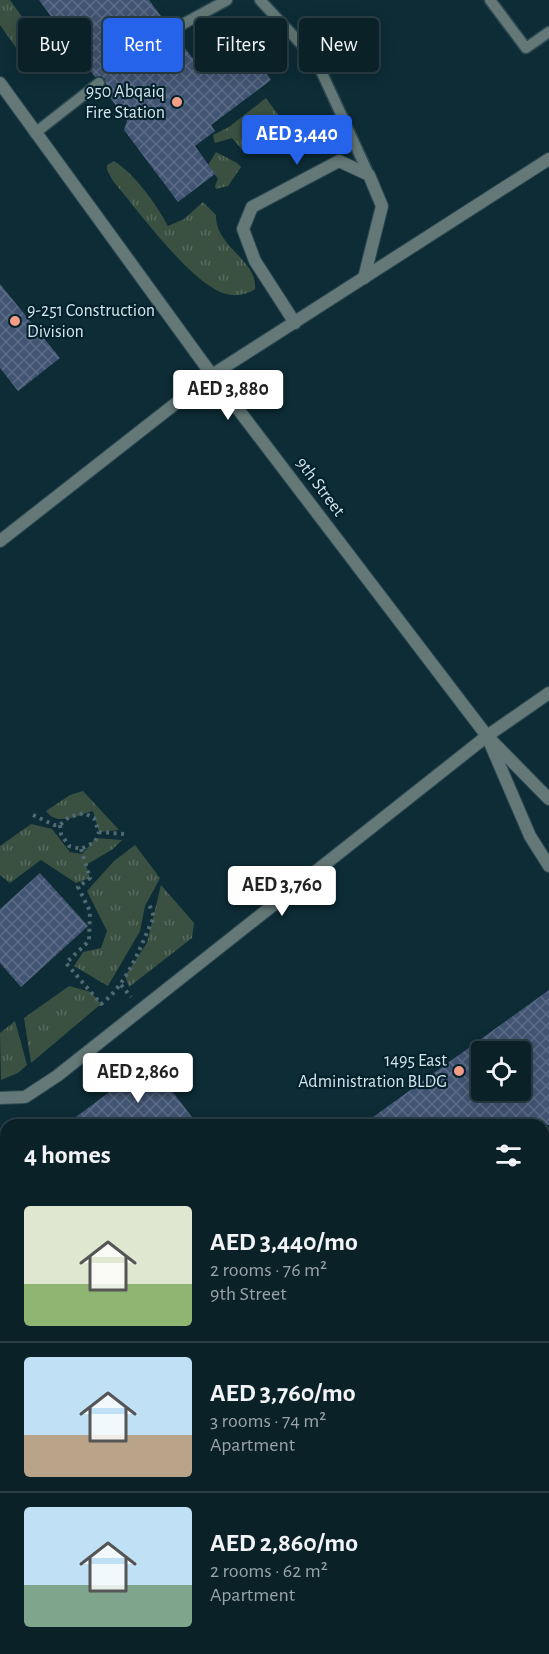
<!DOCTYPE html>
<html lang="en">
<head>
<meta charset="utf-8">
<style>
	body { margin:0; font-family:"Alegreya Sans",sans-serif; background:#182e34; color:#f1f3f6; height:100vh; display:flex; flex-direction:column; font-size:22px; white-space:nowrap }
	* { box-sizing:border-box; margin:0 }
	p { font-size:20px; color:#99a3a8 }
	.icon { flex:none; width:33px; height:33px; fill:none; stroke:currentColor; stroke-width:2; stroke-linecap:round; stroke-linejoin:round }
	.map { position:relative; flex:1; overflow:hidden }
	.side { position:absolute; left:0px; top:1119px; width:549px; height:536px; display:flex; flex-direction:column; background:#0a2128; border-radius:18px 18px 0 0; box-shadow:0 3px 15px #0003,0 0 0 2px #2a3e45 }
	.side>* { flex:none }
	.banner { position:absolute; left:18px; top:18px; width:513px; height:54px; display:flex; gap:12px }
	.fabs { position:absolute; left:471px; top:1041px; display:grid; gap:12px }
	.fabs a { display:grid; place-items:center; width:60px; height:60px; border-radius:6px; background:#0a2128; box-shadow:0 3px 15px #0003,0 0 0 2px #2a3e45; font-size:30px }
	.price { position:absolute; translate:-50% -51px; padding:0 14px; border-radius:6px; background:#fff; color:#222; font-size:20px; line-height:39px; filter:drop-shadow(0 2px 3px #0008) }
	.price::after { content:''; position:absolute; left:50%; top:36px; width:18px; height:14px; margin-left:-9px; background:inherit; clip-path:polygon(0 0,100% 0,50% 100%) }
	.price.on { background:#2563eb; color:#fff }
	ul { padding:0; list-style:none }
	li { display:flex; align-items:center; gap:18px; height:150px; padding:0 24px }
	li+li { border-top:2px solid #2a3e45 }
	li span { display:grid; place-items:center; flex:none; width:168px; height:120px; border-radius:6px; color:#555 }
	li>.icon { margin-inline-start:auto }
	span .icon { width:72px; height:72px; fill:#fffc; stroke-width:1 }
	li b { font-size:26px }
	h2 { display:flex; justify-content:space-between; align-items:center; height:72px; padding:0 24px; font-size:26px }
	.tag { padding:0 21px; border-radius:6px; background:#0a2128; box-shadow:0 3px 15px #0003,0 0 0 2px #2a3e45; font-size:21px; line-height:54px }
	.tag.on { background:#2563eb; color:#fff }
	.map>svg:first-child { display:block }
</style>
</head>
<body>
<div class="map">
<svg width="549" height="1654" viewBox="0 0 549 1654">
	<defs>
		<pattern id="grass-tufts" width="24" height="20" patternUnits="userSpaceOnUse" patternTransform="scale(1.5)"><rect width="24" height="20" fill="#3a5142"/><path d="M3 7l-1-3M5 7V3M7 7l1-3M15 17l-1-3M17 17v-4M19 17l1-3" fill="none" stroke="#566a5d"/></pattern>
		<pattern id="water-rules" width="6" height="5" patternUnits="userSpaceOnUse" patternTransform="scale(1.5)"><rect width="6" height="5" fill="#756e91"/><path d="M0 2.5h6" fill="none" stroke="#5d5c70"/></pattern>
		<pattern id="building-cross-hatch" width="8" height="8" patternUnits="userSpaceOnUse" patternTransform="scale(1.5)"><rect width="8" height="8" fill="#415472"/><path d="M0 0l8 8M0 8l8-8" fill="none" stroke="#5c6c86"/></pattern>
	</defs>
	<rect width="100%" height="100%" fill="#0d2c36"/>
	<g fill="url(#grass-tufts)">
		<path d="M0,0h10l33,46 3,10 -11,9 -8,-4 -5,-5 -22,-31z"/>
		<path d="M266,98l26,36c-12,17 -29,20 -49,17l-11,-13 -17,5 -2,-8 16,-8z"/>
		<path d="M216,152l21,11 4,4 -13,19 -12,3 -1,-3 3,-7 -10,-14z"/>
		<path d="M114,161c20,12 43,44 54,65l16,-7 19,-17 13,13c-1,32 42,45 39,74 -11,8 -27,8 -39,1 -35,-20 -76,-77 -103,-109l-6,-11v-5z"/>
		<path d="M83,791l36,39 -20,2 -6,-21c-15,4 -36,16 -47,0l24,-16z"/>
		<path d="M31,824l21,5 18,23 12,2 14,-16 26,2 -9,9 -27,16 4,13 -14,5 -35,-23 -31,23 -10,-8v-29z"/>
		<path d="M135,845l25,33 -15,28 -5,25 -32,55 -34,-20 9,-14 18,-4 6,-17 -20,-40 27,-30z"/>
		<path d="M161,885l33,38 -2,15 -63,49 -4,-11 22,-33z"/>
		<path d="M69,986l22,6 10,12 -70,59 -7,-45z"/>
		<path d="M15,1021l12,44 -9,8 -17,7 -1,-47z"/>
		<path d="M6,1286v82l-2,1 -4,-12v-67z"/>
		<path d="M6,1612v29l-6,4v-27z"/>
		<path d="M45,1649v-1l40,1 -8,5h-39z"/>
		<path d="M165,1649v-1l72,1 -8,5h-71z"/>
	</g>
	<path fill="url(#water-rules)" d="M6,1543v37l-6,-6v-24z"/>
	<g fill="url(#building-cross-hatch)" fill-rule="evenodd">
		<path d="M39,0h110l18,24 -2,5 1,5 5,3 5,-1 24,32 40,-30 31,42 -60,45 4,6 -20,15 20,28 -37,28 -54,-72 3,-9 -23,-32 2,-4 -1,-6 -4,-3 -6,1z"/>
		<path d="M0,284l60,74 -42,33 -18,-23z"/>
		<path d="M40,873l48,53 -67,61 -21,-24v-54z"/>
		<path d="M549,990v135h-187l101,-73zM482,1052h38v38h-38z"/>
		<path d="M150,1062l48,63h-133z"/>
	</g>
	<g fill="none" stroke-linecap="round" stroke-linejoin="round">
		<g stroke="#2d4a53" stroke-width="13">
			<g id="service">
				<path d="M260,0l56,60 53,115"/>
				<path d="M490,0l36,48 23,-16"/>
				<path d="M172,30l55,-30"/>
				<path d="M35,133l64,-50"/>
			</g>
		</g>
		<g stroke="#2d4a53" stroke-width="14">
			<g id="minor">
				<path d="M0,83l212,292 275,361 62,63"/>
				<path d="M295,323l-40,-62 -12,-32 9,-22 87,-46 30,14 13,31 -18,72"/>
				<path d="M0,541l212,-166 337,-216"/>
				<path d="M490,743l40,93 19,30"/>
				<path d="M0,1098l25,-1 32,-21 430,-340 62,-43"/>
			</g>
		</g>
		<g stroke="#2d4a53" stroke-width="14">
			<g id="tertiary">
				<path d="M543,1269l6,-5"/>
				<path d="M543,1331l6,-5"/>
				<path d="M18,1654l8,-6"/>
				<path d="M121,1654l7,-6"/>
			</g>
		</g>
		<g stroke="#506a73" stroke-width="4" stroke-dasharray="3 4.5" stroke-linecap="butt">
			<path d="M33,815l21,10h6l9,-8 15,-4 10,5 5,14 25,2"/>
			<path d="M60,825l1,9 8,12 12,3 14,-7 4,-10"/>
			<path d="M81,849l9,29 -12,9 12,24 -1,30 -23,22 35,41c27,-20 39,-57 53,-87l-5,-13"/>
			<path d="M121,985l10,12"/>
		</g>
		<use href="#service" stroke="#647977" stroke-width="10"/>
		<use href="#minor" stroke="#647977" stroke-width="12"/>
		<use href="#tertiary" stroke="#647977" stroke-width="12"/>
	</g>
	<g fill="#f49e87" stroke="#03222c" stroke-width="2">
		<circle cx="177" cy="102" r="6"/>
		<circle cx="15" cy="321" r="6"/>
		<circle cx="459" cy="1071" r="6"/>
	</g>
	<g text-anchor="middle" dominant-baseline="central" stroke-width="4.5" stroke-linejoin="round" paint-order="stroke">
		<g font-size="18" fill="#d5e5ec" stroke="#03222c" text-anchor="end">
			<text x="165" y="92">950 Abqaiq<tspan x="165" dy="21">Fire Station</tspan></text>
			<text x="27" y="311" text-anchor="start">9-251 Construction<tspan x="27" dy="21">Division</tspan></text>
			<text x="447" y="1061">1495 East<tspan x="447" dy="21">Administration BLDG</tspan></text>
		</g>
		<g font-size="18" fill="#d5e5ec" stroke="#03222c">
			<text transform="translate(320 487) rotate(53)">9th Street</text>
		</g>
	</g>
</svg>
<div class="fabs">
<a><svg class="icon" aria-label="locate" viewBox="0 0 24 24"><circle cx="12" cy="12" r="6"/><path d="M12 2v4M12 18v4M2 12h4M18 12h4"/></svg></a>
</div>
<b class="price on" style="left:297px;top:166px">AED 3,440</b>
<b class="price" style="left:228px;top:421px">AED 3,880</b>
<b class="price" style="left:282px;top:917px">AED 3,760</b>
<b class="price" style="left:138px;top:1104px">AED 2,860</b>
<div class="banner">
<a class="tag">Buy</a>
<a class="tag on">Rent</a>
<a class="tag">Filters</a>
<a class="tag">New</a>
</div>
<section class="side">
<h2>4 homes<svg class="icon" aria-label="filters" viewBox="0 0 24 24"><path d="M4 7h16M4 17h16"/><circle cx="9" cy="7" r="2"/><circle cx="15" cy="17" r="2"/></svg></h2>
<ul>
<li><span style="background:linear-gradient(#dfe7d0 65%,#8fb573 0)"><svg class="icon" aria-label="home" viewBox="0 0 24 24"><path d="M3 11l9-7 9 7M6 9v11h12V9"/></svg></span><div><b>AED 3,440/mo</b><p>2 rooms · 76 m²</p><p>9th Street</p></div></li>
<li><span style="background:linear-gradient(#bfe0f5 65%,#b9a48a 0)"><svg class="icon" aria-label="home" viewBox="0 0 24 24"><path d="M3 11l9-7 9 7M6 9v11h12V9"/></svg></span><div><b>AED 3,760/mo</b><p>3 rooms · 74 m²</p><p>Apartment</p></div></li>
<li><span style="background:linear-gradient(#bfe0f5 65%,#7fa58c 0)"><svg class="icon" aria-label="home" viewBox="0 0 24 24"><path d="M3 11l9-7 9 7M6 9v11h12V9"/></svg></span><div><b>AED 2,860/mo</b><p>2 rooms · 62 m²</p><p>Apartment</p></div></li>
</ul>
</section>
</div>
</body>
</html>
